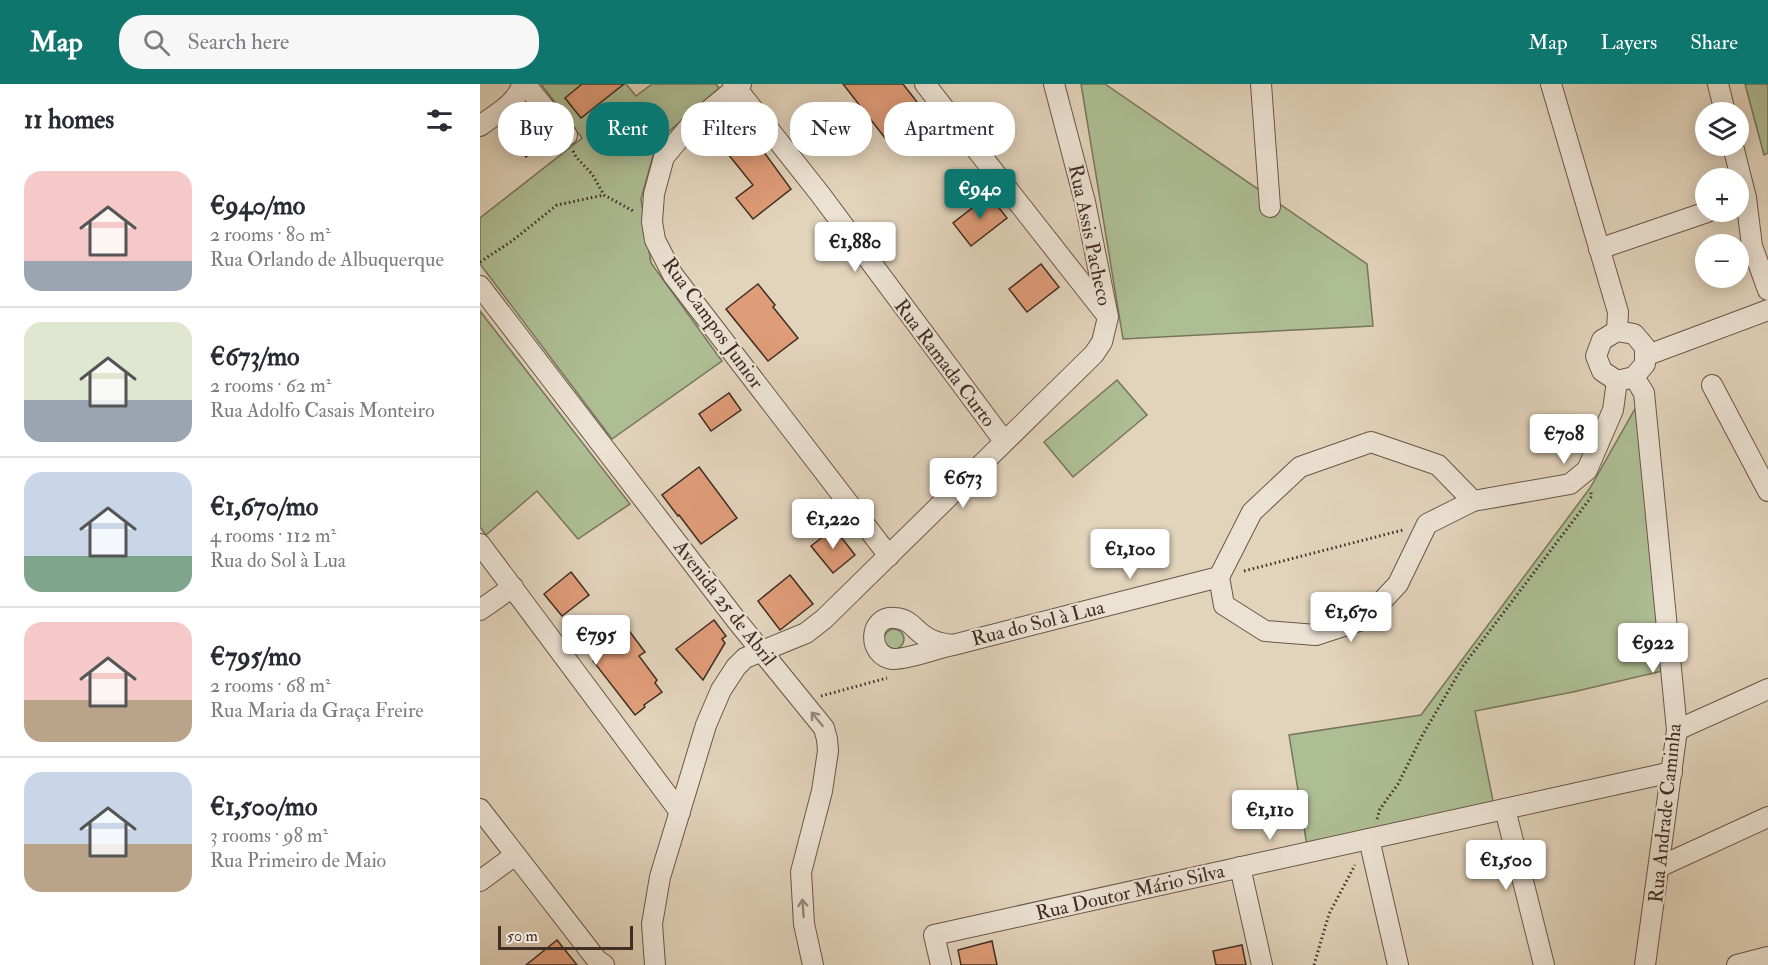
<!DOCTYPE html>
<html lang="en">
<head>
<meta charset="utf-8">
<style>
	body { margin:0; font-family:"IM FELL Double Pica",serif; background:#f7f7f7; color:#2b2b33; height:100vh; display:flex; flex-direction:column; font-size:22px; white-space:nowrap }
	* { box-sizing:border-box; margin:0 }
	p { font-size:20px; color:#7c7c81 }
	.icon { flex:none; width:33px; height:33px; fill:none; stroke:currentColor; stroke-width:2; stroke-linecap:round; stroke-linejoin:round }
	.map { position:relative; flex:1; overflow:hidden }
	.details { display:flex; flex-direction:column; background:#fff; width:480px }
	.details>* { flex:none }
	.top-card { position:absolute; left:18px; top:18px; width:570px; height:54px; display:flex; gap:12px }
	.buttons { position:absolute; left:1215px; top:18px; display:grid; gap:12px }
	.buttons a { display:grid; place-items:center; width:54px; height:54px; border-radius:50%; background:#fff; box-shadow:0 3px 15px #0003; font-size:30px }
	.scale { position:absolute; left:18px; bottom:15px; width:135px; box-sizing:border-box; padding-left:6px; border:3px solid #402e23; border-top:0; font-size:16px; line-height:21px; white-space:nowrap; color:#402e23; -webkit-text-stroke:4px #ece2d3; paint-order:stroke }
	.price { position:absolute; translate:-50% -51px; padding:0 14px; border-radius:6px; background:#fff; color:#222; font-size:20px; line-height:39px; filter:drop-shadow(0 2px 3px #0008) }
	.price::after { content:''; position:absolute; left:50%; top:36px; width:18px; height:14px; margin-left:-9px; background:inherit; clip-path:polygon(0 0,100% 0,50% 100%) }
	.price.current { background:#0f766e; color:#fff }
	ul { padding:0; list-style:none }
	li { display:flex; align-items:center; gap:18px; height:150px; padding:0 24px }
	li+li { border-top:2px solid #e1e1e2 }
	li span { display:grid; place-items:center; flex:none; width:168px; height:120px; border-radius:18px; color:#555 }
	li>.icon { margin-inline-start:auto }
	span .icon { width:72px; height:72px; fill:#fffc; stroke-width:1 }
	li b { font-size:26px }
	h2 { display:flex; justify-content:space-between; align-items:center; height:72px; padding:0 24px; font-size:26px }
	.chip { padding:0 21px; border-radius:24px; background:#fff; box-shadow:0 3px 15px #0003; font-size:21px; line-height:54px }
	.chip.current { background:#0f766e; color:#fff }
	header { display:flex; align-items:center; gap:36px; box-sizing:border-box; height:84px; padding:0 30px; background:#0f766e; color:#fff }
	header strong { font-size:28px }
	nav { display:flex; gap:33px; margin-inline-start:auto; font-size:21px }
	.search { width:420px; height:54px; background:#f7f7f7; display:flex; align-items:center; gap:15px; box-sizing:border-box; padding:0 21px; border-radius:24px; color:#7c7c81; font-size:22px }
	main { display:flex; flex:1; min-height:0 }
	.map>svg:first-child { display:block }
</style>
</head>
<body>
<header>
<strong>Map</strong>
<div class="search"><svg class="icon" aria-label="search" viewBox="0 0 24 24"><circle cx="10" cy="10" r="6"/><path d="M15 15l6 6"/></svg>Search here</div>
<nav><a>Map</a><a>Layers</a><a>Share</a></nav>
</header>
<main>
<section class="details">
<h2>11 homes<svg class="icon" aria-label="filters" viewBox="0 0 24 24"><path d="M4 7h16M4 17h16"/><circle cx="9" cy="7" r="2"/><circle cx="15" cy="17" r="2"/></svg></h2>
<ul>
<li><span style="background:linear-gradient(#f6c9c9 75%,#9aa5b1 0)"><svg class="icon" aria-label="home" viewBox="0 0 24 24"><path d="M3 11l9-7 9 7M6 9v11h12V9"/></svg></span><div><b>€940/mo</b><p>2 rooms · 80 m²</p><p>Rua Orlando de Albuquerque</p></div></li>
<li><span style="background:linear-gradient(#dfe7d0 65%,#9aa5b1 0)"><svg class="icon" aria-label="home" viewBox="0 0 24 24"><path d="M3 11l9-7 9 7M6 9v11h12V9"/></svg></span><div><b>€673/mo</b><p>2 rooms · 62 m²</p><p>Rua Adolfo Casais Monteiro</p></div></li>
<li><span style="background:linear-gradient(#c9d6e8 70%,#7fa58c 0)"><svg class="icon" aria-label="home" viewBox="0 0 24 24"><path d="M3 11l9-7 9 7M6 9v11h12V9"/></svg></span><div><b>€1,670/mo</b><p>4 rooms · 112 m²</p><p>Rua do Sol à Lua</p></div></li>
<li><span style="background:linear-gradient(#f6c9c9 65%,#b9a48a 0)"><svg class="icon" aria-label="home" viewBox="0 0 24 24"><path d="M3 11l9-7 9 7M6 9v11h12V9"/></svg></span><div><b>€795/mo</b><p>2 rooms · 68 m²</p><p>Rua Maria da Graça Freire</p></div></li>
<li><span style="background:linear-gradient(#c9d6e8 60%,#b9a48a 0)"><svg class="icon" aria-label="home" viewBox="0 0 24 24"><path d="M3 11l9-7 9 7M6 9v11h12V9"/></svg></span><div><b>€1,500/mo</b><p>3 rooms · 98 m²</p><p>Rua Primeiro de Maio</p></div></li>
</ul>
</section>
<div class="map">
<svg width="1288" height="881" viewBox="0 0 1288 881">
	<rect width="100%" height="100%" fill="#e2d3bb"/>
	<filter id="stains"><feTurbulence type="fractalNoise" baseFrequency=".00333" numOctaves="4"/><feColorMatrix values="0 0 0 0 .2 0 0 0 0 .09 0 0 0 0 .02 0 0 0 .5 -.17"/></filter>
	<radialGradient id="worn" r=".72"><stop offset=".6" stop-color="#630" stop-opacity="0"/><stop offset="1" stop-color="#630" stop-opacity=".3"/></radialGradient>
	<g fill="#aebe94" stroke="#77765c" stroke-width="1.5">
		<path d="M61,0h85l10,12 16,-12h64l3,4 -62,54 -16,57 10,64 71,98 -110,78 -132,-175v-46l102,-80z"/>
		<path d="M601,0h24l262,180 6,62 -250,13z"/>
		<path d="M1265,0h23v69l-4,2z"/>
		<path d="M0,227l150,193 -52,35 -41,-48 -51,44 -6,-8z"/>
		<path d="M637,296l30,35 -74,62 -29,-35z"/>
		<path d="M1164,309l27,276 -98,23 -98,19 20,100 -187,41 -19,-117 132,-20 169,-227z"/>
		<circle cx="414" cy="555" r="10"/>
	</g>
	<g fill="#df9c78" stroke="#402e23" stroke-width="1.5">
		<path d="M102,0h42l-43,34 -16,-20z"/>
		<path d="M363,0h60l25,32 -31,24 -5,-7 -7,5z"/>
		<path d="M51,28l20,24 -25,21 -21,-25z"/>
		<path d="M264,41l47,64 -38,30 -17,-21 17,-13 -33,-41z"/>
		<path d="M509,111l18,23 -36,28 -18,-23z"/>
		<path d="M561,180l18,23 -32,25 -18,-23z"/>
		<path d="M278,200l17,21 -2,2 25,31 -30,23 -42,-52z"/>
		<path d="M249,309l12,17 -30,21 -12,-17z"/>
		<path d="M219,383l38,51 -36,26 -22,-29 -1,1 -16,-21z"/>
		<path d="M354,444l21,27 -22,18 -22,-27z"/>
		<path d="M91,488l18,23 -27,21 -18,-22z"/>
		<path d="M310,491l23,29 -33,26 -22,-29z"/>
		<path d="M234,536l12,16 -4,3 3,4 -22,37 -27,-31z"/>
		<path d="M150,548l15,20 -6,4 18,24 -2,3 7,9 -18,13 1,2 -10,8 -42,-54z"/>
		<path d="M77,856l20,25h-51z"/>
		<path d="M512,857l5,24h-36l-3,-15z"/>
		<path d="M762,861l4,20h-30l-3,-14z"/>
	</g>
	<g fill="none" stroke-linecap="round" stroke-linejoin="round">
		<g stroke="#685749" stroke-width="22">
			<g id="minor">
				<path d="M45,0l42,51"/>
				<path d="M253,0l87,110 184,247"/>
				<path d="M261,0l-51,42 -26,31 -10,37 -2,28 3,18 18,35 216,281"/>
				<path d="M445,0l180,229"/>
				<path d="M781,0l9,123"/>
				<path d="M1071,0l67,228 -1,19"/>
				<path d="M1238,0l7,28"/>
				<path d="M0,42c14,-11 38,-23 42,-42"/>
				<path d="M1253,62l13,52"/>
				<path d="M1258,117l8,-3 6,48 16,44"/>
				<path d="M1119,165l108,-37"/>
				<path d="M0,202l257,335 87,107 3,11 1,12 -6,40 -21,81 3,52 9,41"/>
				<path d="M1137,247l17,3 11,13v17l-11,13 -17,4 -15,-10 -6,-15 6,-16z"/>
				<path d="M1165,272l123,-46"/>
				<path d="M1154,293l10,16 33,337 -32,235"/>
				<path d="M1232,301l56,106"/>
				<path d="M0,460l200,268"/>
				<path d="M739,493l5,28 41,26 51,4 49,-16 33,-35 29,-60 46,-23 97,-17 17,-14 26,-60 4,-29"/>
				<path d="M0,526l33,-23"/>
				<path d="M473,561c-15,3 -47,15 -60,14 -26,-3 -25,-44 2,-41 16,1 19,12 31,19 8,5 17,7 27,8l266,-68 33,-65 48,-45 71,-25 67,23 35,36"/>
				<path d="M1197,646l91,-41"/>
				<path d="M0,725l117,151 7,5"/>
				<path d="M1025,725l39,156"/>
				<path d="M889,755l29,126"/>
				<path d="M760,783l22,98"/>
				<path d="M1179,783l109,-50"/>
				<path d="M0,797l34,-25"/>
				<path d="M175,881l-3,-41 8,-47 46,-152 15,-35 15,-23 9,-9 61,-25 18,-14 270,-265 8,-12 6,-25 -23,-115 -31,-118"/>
				<path d="M461,881l-7,-30 738,-163"/>
				<path d="M1257,881l31,-8"/>
			</g>
		</g>
		<g stroke="#402e23" stroke-width="3" stroke-dasharray="1.5 3" stroke-linecap="butt">
			<path d="M93,67l3,6 16,17 12,21 31,17"/>
			<path d="M0,178l32,-21 45,-36 47,-10"/>
			<path d="M764,487l159,-41"/>
			<path d="M341,612l66,-18"/>
			<path d="M897,735l3,-10 18,-25 24,-48 41,-70 129,-170 -2,-6"/>
			<path d="M834,881l15,-51 26,-49"/>
		</g>
		<use href="#minor" stroke="#ece2d3" stroke-width="20"/>
	</g>
	<defs><path id="oneway-shaft" d="M-6 0H5M1.5-3L5.5 0L1.5 3" fill="none" stroke-width="1.6" stroke-linecap="round" stroke-linejoin="round" transform="scale(1.5)"/></defs>
	<g stroke="#96887b">
		<use href="#oneway-shaft" transform="translate(337 635) rotate(-129)"/>
		<use href="#oneway-shaft" transform="translate(323 824) rotate(-94)"/>
	</g>
	<g text-anchor="middle" dominant-baseline="central" stroke-width="4.5" stroke-linejoin="round" paint-order="stroke">
		<g font-size="20" fill="#402e23" stroke="#ece2d3">
			<text transform="translate(610 151) rotate(78)">Rua Assis Pacheco</text>
			<text transform="translate(233 239) rotate(54)">Rua Campos Junior</text>
			<text transform="translate(465 279) rotate(53)">Rua Ramada Curto</text>
			<text transform="translate(245 519) rotate(52)">Avenida 25 de Abril</text>
			<text transform="translate(558 539) rotate(-14)">Rua do Sol à Lua</text>
			<text transform="translate(1185 729) rotate(-84)">Rua Andrade Caminha</text>
			<text transform="translate(650 808) rotate(-13)">Rua Doutor Mário Silva</text>
		</g>
	</g>
	<rect width="100%" height="100%" filter="url(#stains)"/>
	<rect width="100%" height="100%" fill="url(#worn)"/>
</svg>
<div class="buttons">
<a><svg class="icon" aria-label="layers" viewBox="0 0 24 24"><path d="M12 4l9 5-9 5-9-5zM3 14l9 5 9-5"/></svg></a>
<a>+</a>
<a>−</a>
</div>
<div class="scale">50 m</div>
<b class="price current" style="left:500px;top:136px">€940</b>
<b class="price" style="left:375px;top:189px">€1,880</b>
<b class="price" style="left:1084px;top:381px">€708</b>
<b class="price" style="left:483px;top:425px">€673</b>
<b class="price" style="left:353px;top:466px">€1,220</b>
<b class="price" style="left:650px;top:496px">€1,100</b>
<b class="price" style="left:871px;top:559px">€1,670</b>
<b class="price" style="left:116px;top:582px">€795</b>
<b class="price" style="left:1173px;top:590px">€922</b>
<b class="price" style="left:790px;top:757px">€1,110</b>
<b class="price" style="left:1026px;top:807px">€1,500</b>
<div class="top-card">
<a class="chip">Buy</a>
<a class="chip current">Rent</a>
<a class="chip">Filters</a>
<a class="chip">New</a>
<a class="chip">Apartment</a>
</div>
</div>
</main>
</body>
</html>
